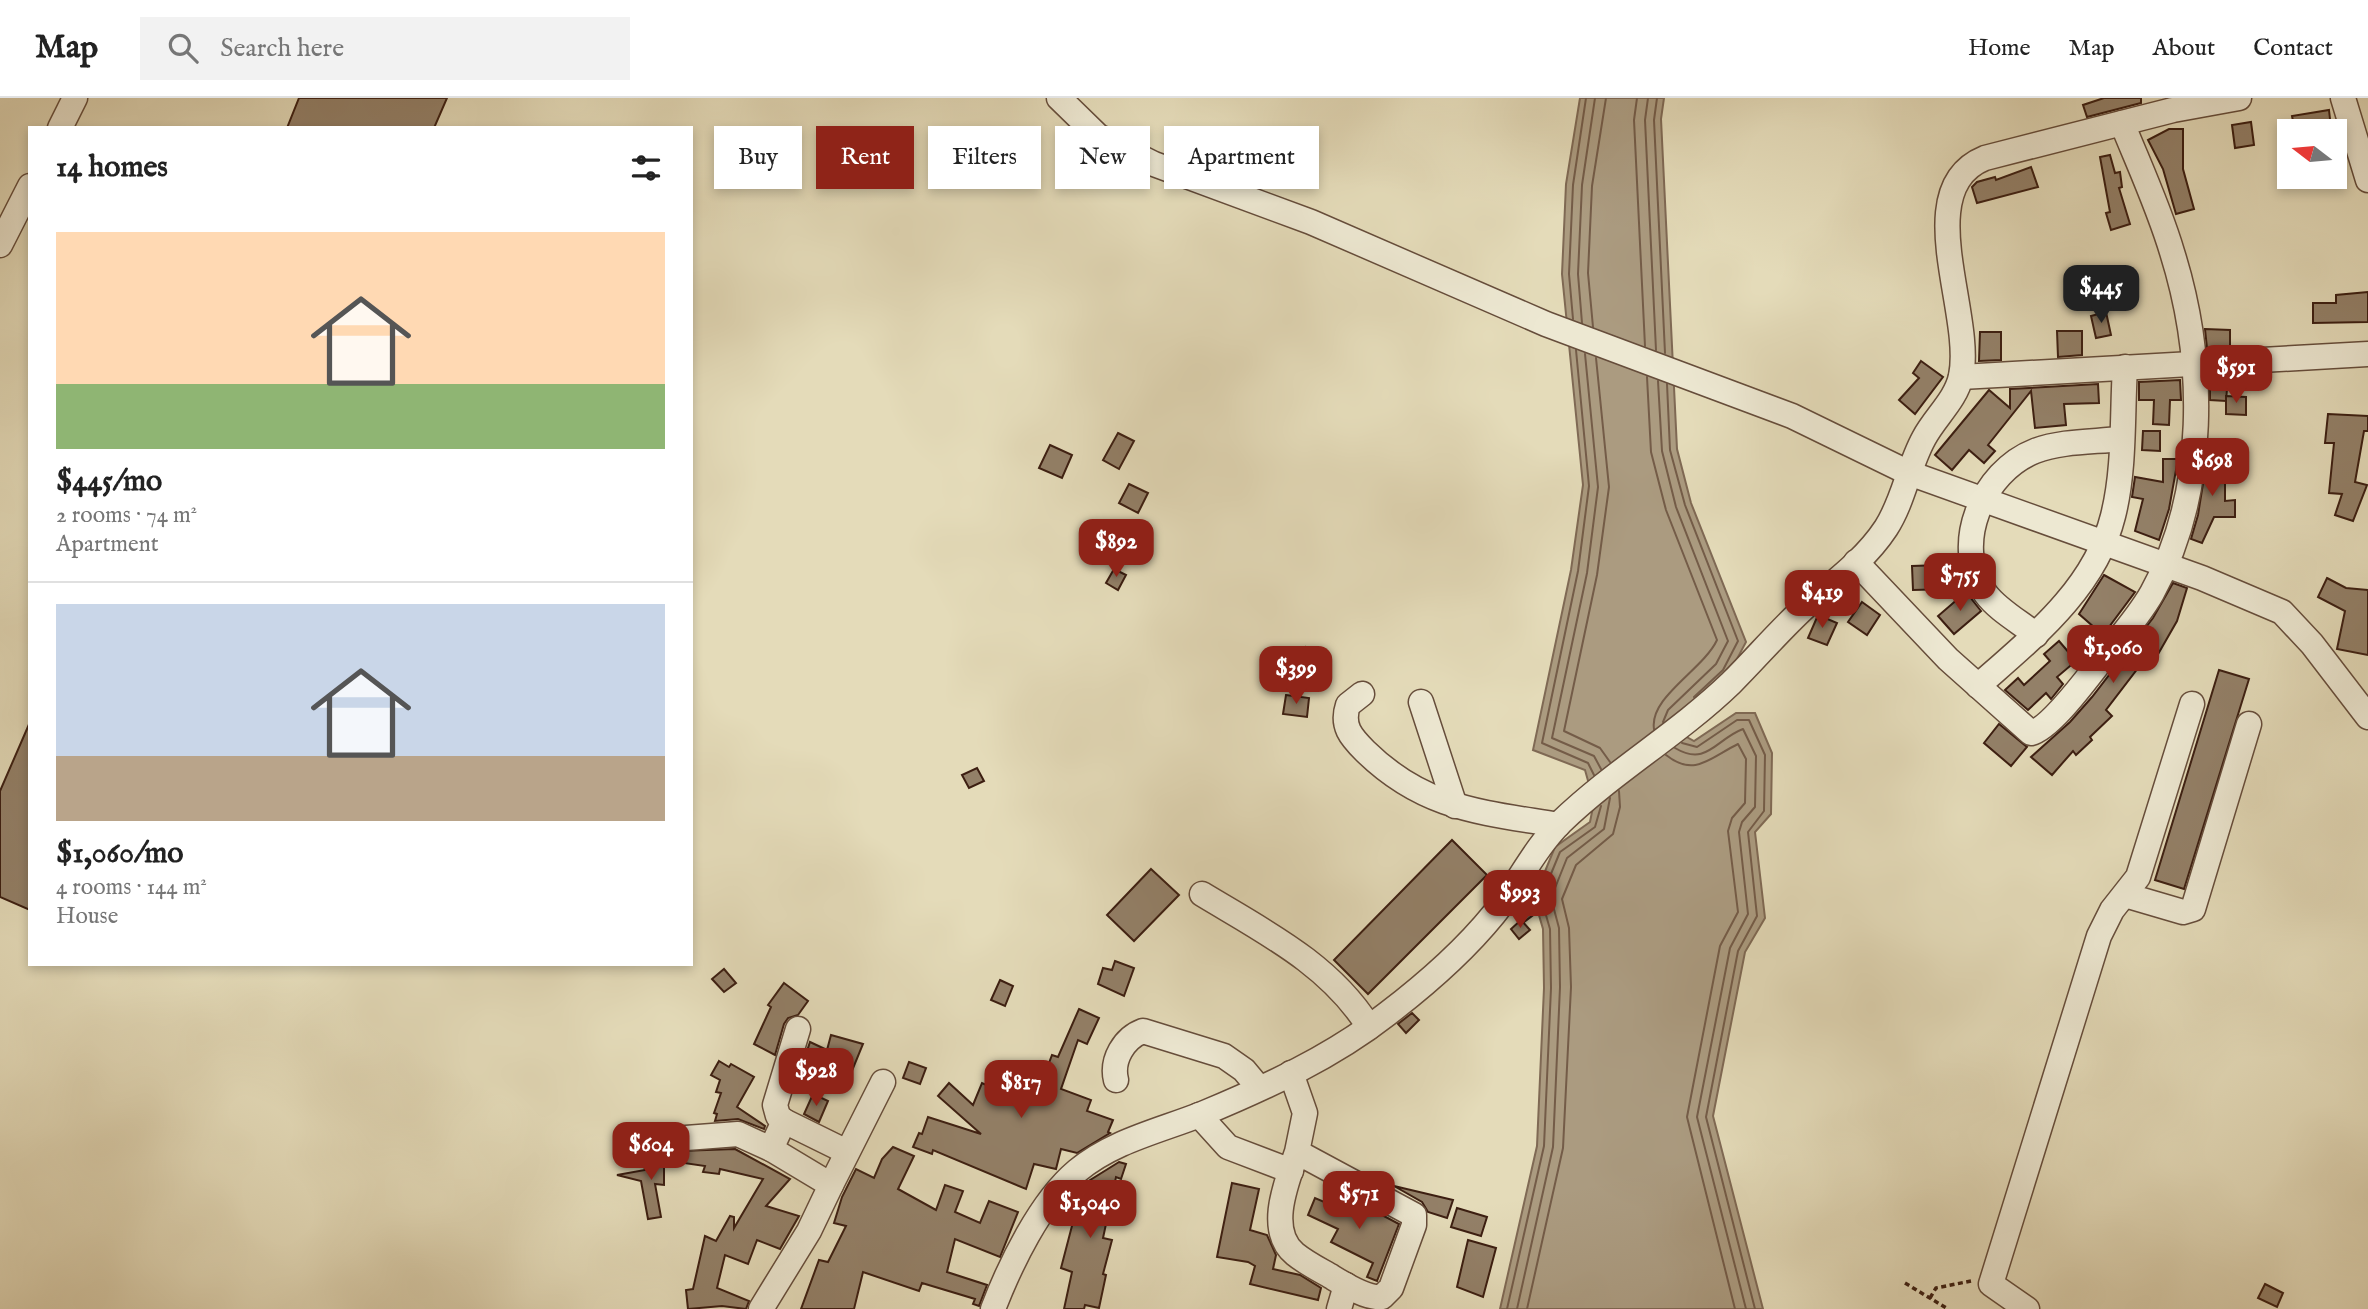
<!DOCTYPE html>
<html lang="en">
<head>
<meta charset="utf-8">
<style>
	body { margin:0; font-family:"IM FELL English",serif; background:#f2f2f2; color:#222; height:100vh; display:flex; flex-direction:column; font-size:26px; white-space:nowrap }
	* { box-sizing:border-box; margin:0 }
	p { font-size:23px; color:#767676 }
	.icon { flex:none; width:38px; height:38px; fill:none; stroke:currentColor; stroke-width:2; stroke-linecap:round; stroke-linejoin:round }
	.map { position:relative; flex:1; overflow:hidden }
	.side { position:absolute; left:28px; top:28px; width:665px; height:840px; display:flex; flex-direction:column; background:#fff; border-radius:0px; box-shadow:0 4px 10px #0003 }
	.side>* { flex:none }
	.top-card { position:absolute; left:714px; top:28px; width:665px; height:63px; display:flex; gap:14px }
	.needle { width:46px; rotate:286deg }
	.fabs { position:absolute; left:2277px; top:21px; display:grid; gap:14px }
	.fabs a { display:grid; place-items:center; width:70px; height:70px; border-radius:0px; background:#fff; box-shadow:0 4px 10px #0003; font-size:35px }
	.price { position:absolute; translate:-50% -60px; padding:0 16px; border-radius:14px; background:#8f2418; color:#fff; font-size:23px; line-height:46px; filter:drop-shadow(0 2px 4px #0008) }
	.price::after { content:''; position:absolute; left:50%; top:42px; width:21px; height:16px; margin-left:-10px; background:inherit; clip-path:polygon(0 0,100% 0,50% 100%) }
	.price.active { background:#222; color:#fff }
	ul { padding:0; list-style:none }
	li { display:grid; align-content:center; gap:14px; height:371px; padding:0 28px }
	li+li { border-top:2px solid #e0e0e0 }
	li span { display:grid; place-items:center; height:217px; border-radius:0px; color:#555 }
	li>.icon { margin-inline-start:auto }
	span .icon { width:126px; height:126px; fill:#fffc; stroke-width:1 }
	li b { font-size:30px }
	h2 { display:flex; justify-content:space-between; align-items:center; height:84px; padding:0 28px; font-size:30px }
	.pill { padding:0 24px; border-radius:0px; background:#fff; box-shadow:0 4px 10px #0003; font-size:24px; line-height:63px }
	.pill.active { background:#8f2418; color:#fff }
	header { display:flex; align-items:center; gap:42px; box-sizing:border-box; height:98px; padding:0 35px; background:#fff; border-bottom:2px solid #e0e0e0 }
	header strong { font-size:33px }
	nav { display:flex; gap:38px; margin-inline-start:auto; font-size:24px }
	.search { width:490px; height:63px; background:#f2f2f2; display:flex; align-items:center; gap:18px; box-sizing:border-box; padding:0 24px; border-radius:0px; color:#767676; font-size:26px }
	.map>svg:first-child { display:block }
</style>
</head>
<body>
<header>
<strong>Map</strong>
<div class="search"><svg class="icon" aria-label="search" viewBox="0 0 24 24"><circle cx="10" cy="10" r="6"/><path d="M15 15l6 6"/></svg>Search here</div>
<nav><a>Home</a><a>Map</a><a>About</a><a>Contact</a></nav>
</header>
<div class="map">
<svg width="2368" height="1211" viewBox="0 0 2368 1211">
	<rect width="100%" height="100%" fill="#e4dbb9"/>
	<filter id="stains"><feTurbulence type="fractalNoise" baseFrequency=".00286" numOctaves="4"/><feColorMatrix values="0 0 0 0 .2 0 0 0 0 .09 0 0 0 0 .02 0 0 0 .5 -.17"/></filter>
	<radialGradient id="worn" r=".72"><stop offset=".6" stop-color="#630" stop-opacity="0"/><stop offset="1" stop-color="#630" stop-opacity=".3"/></radialGradient>
	<path fill="#ab9b80" stroke="#7f6954" stroke-width="2" d="M1580,0h84l-3,21 16,330 14,54 55,139 -17,32 -44,62 9,5 42,-28h19l17,40 -1,61 -16,18 10,86 -20,34 -32,164 50,193h-263l37,-163 7,-158 -1,-59 -9,-31 21,-51 35,-25 4,-20 -9,-32 -52,-20 38,-180 12,-85 -21,-211 4,-90z"/>
	<g fill="none" stroke-linecap="round" stroke-linejoin="round">
		<g stroke="#745c48" stroke-width="2">
			<path d="M1637,0l-3,22 11,226"/>
			<path d="M1648,0l-3,22 11,230"/>
			<path d="M1657,0l-3,22 11,233"/>
			<path d="M1573,221l-4,-45 4,-89 13,-87"/>
			<path d="M1582,225l-4,-49 4,-89 13,-87"/>
			<path d="M1593,229l-5,-54 4,-87 14,-88"/>
			<path d="M1576,252l13,136 -11,85 -36,172 46,20 6,12"/>
			<path d="M1585,256l13,133 -11,86 -35,165 42,18 7,13"/>
			<path d="M1596,260l13,129 -12,88 -33,156 36,17 10,14"/>
			<path d="M1647,279l4,75 15,58 51,130c-14,30 -68,57 -63,89"/>
			<path d="M1658,283l4,70 14,56 52,134 -12,23 -48,46 -5,12"/>
			<path d="M1667,286l3,66 15,55 53,136 -15,29 -29,27"/>
			<path d="M1682,645l15,4 40,-27h12l16,35 -1,56 -16,21 9,84 -19,35 -32,166 49,192"/>
			<path d="M1675,650c32,19 41,-9 68,-19l13,27 -1,51 -13,15 -3,10 9,82 -18,34 -33,169 49,192"/>
			<path d="M1666,657c29,23 45,2 72,-11l8,15 -1,44 -13,15 -4,13 10,81 -18,34 -33,171 48,192"/>
			<path d="M1507,1211l37,-163 7,-158 -1,-59 -9,-31 19,-46 35,-25 6,-21"/>
			<path d="M1517,1211l36,-162 7,-160 -1,-59 -8,-30 16,-40 37,-29 6,-31"/>
			<path d="M1527,1211l36,-161 8,-161 -2,-59 -7,-29 14,-34 37,-31 7,-27 -1,-16"/>
		</g>
	</g>
	<g fill="#938068" stroke="#3c1e11" stroke-width="2">
		<path d="M299,0h148l-13,30h-147z"/>
		<path d="M2104,0h37v5l-54,14 -4,-12z"/>
		<path d="M2329,12l2,18 -36,3 -3,-15z"/>
		<path d="M2251,24l3,23 -19,3 -3,-23z"/>
		<path d="M2169,31h14v40l11,40 -18,5 -13,-45 -15,-29z"/>
		<path d="M2110,57l5,18 5,-1 2,15 -3,1 11,36 -19,6 -5,-17 4,-1 -10,-55z"/>
		<path d="M2031,69l7,20 -61,16 -5,-16 5,-5 18,-5 1,3z"/>
		<path d="M2368,194v30l-55,1v-20h23v-8z"/>
		<path d="M2106,214l5,23 -15,3 -5,-22z"/>
		<path d="M2205,231l25,1v17l-23,1z"/>
		<path d="M2057,233h25v24l-24,2z"/>
		<path d="M1980,234h21v28l-22,1z"/>
		<path d="M1921,263l22,16 -28,37 -16,-14 20,-22 -6,-5z"/>
		<path d="M2228,279l-2,24 -16,-1v-22z"/>
		<path d="M2180,282l1,20h-11l-1,25 -16,-1 1,-24h-15v-18z"/>
		<path d="M2098,286l1,19 -35,1 2,21 -31,3 -4,-37 -43,54 7,6 -11,12 -15,-13 -17,20 -17,-15 54,-65 21,18v-19z"/>
		<path d="M2226,298l20,1v18l-20,-1z"/>
		<path d="M2328,316l40,2v15h-4l-9,51 12,3 -14,36 -18,-6 7,-21 -13,-1 5,-50h-9z"/>
		<path d="M2143,333h17v20l-18,-1z"/>
		<path d="M1118,335l16,8 -15,28 -16,-9z"/>
		<path d="M1050,347l22,10 -10,23 -23,-10z"/>
		<path d="M2209,348l12,2 -6,33h10v20l10,-1v17h-21l-12,26 -11,-4 7,-24z"/>
		<path d="M2163,361h15l-9,50 -10,31 -24,-9 8,-32 -11,-2 3,-20 28,5z"/>
		<path d="M1129,386l19,9 -10,20 -19,-10z"/>
		<path d="M1942,467l8,9v15l-37,1 -1,-24z"/>
		<path d="M1114,471l12,6 -8,15 -12,-7z"/>
		<path d="M2104,477l31,17 -32,43 -24,-21z"/>
		<path d="M2327,480l19,10 22,2v65l-31,-6 8,-38 -27,-14z"/>
		<path d="M2173,485l14,5 -10,33 -24,42 -8,-4 -39,51 6,6 -22,21 2,3 -16,15 -3,-4 -21,24 -21,-18 39,-35 22,-25 61,-79z"/>
		<path d="M1966,494l15,19 -27,23 -16,-18z"/>
		<path d="M1862,504l18,13 -13,20 -19,-13z"/>
		<path d="M1818,517l19,8 -10,22 -19,-7z"/>
		<path d="M2059,543l17,20 -19,16 6,7 -12,15 -5,-6 -18,17 -23,-20 13,-12 6,7 26,-24 -6,-7z"/>
		<path d="M1306,549l14,2 -4,32 -14,-2z"/>
		<path d="M2219,572l30,9 -65,210 -29,-9z"/>
		<path d="M1286,597l23,3 -2,19 -24,-3z"/>
		<path d="M30,624v188l-30,-13v-106z"/>
		<path d="M1999,626l28,23 -16,19 -27,-23z"/>
		<path d="M977,670l7,13 -15,7 -7,-13z"/>
		<path d="M1452,742l35,35 -119,119 -34,-34z"/>
		<path d="M1151,771l28,26 -45,46 -27,-26z"/>
		<path d="M1524,800l12,15 -12,9 -9,-12z"/>
		<path d="M1521,822l9,10 -11,9 -8,-10z"/>
		<path d="M1115,863l19,7 -10,28 -26,-12 5,-16 9,2z"/>
		<path d="M724,871l12,14 -12,9 -12,-13z"/>
		<path d="M1000,882l13,6 -8,20 -14,-6z"/>
		<path d="M784,885l24,18 -10,14 -10,3 -4,6 -9,31 -21,-11 17,-37 -3,-2z"/>
		<path d="M1079,911l20,9 -12,26 -9,-4 -17,49 30,11 -4,11 26,9 -5,12 2,1 -33,20 -16,-4 -5,20 -22,-5 -8,25 -93,-39 -1,4 -19,-7 6,-14 3,1 6,-17 53,17 -43,-38 11,-13 24,22 9,-22 34,15 4,-26 24,4 8,-21 6,2z"/>
		<path d="M1412,915l7,7 -13,13 -8,-9z"/>
		<path d="M831,937l32,9 -14,34 -46,-15 7,-21 17,8z"/>
		<path d="M719,963l10,6 2,-3 23,13 -17,30 28,19 -1,3 -26,-10 -23,2 2,-7 -3,-1 7,-20 -5,-1 4,-12 -9,-5z"/>
		<path d="M909,964l17,6 -6,16 -17,-6z"/>
		<path d="M813,996l15,7 -9,21 -15,-8z"/>
		<path d="M893,1049l21,9 -16,33 38,21 9,-25 18,6 -8,21 25,11 9,-22 29,11 -18,45 -45,-18 -8,33 40,13 -8,21 -6,-2 2,-5 -53,-16 -3,8 -56,-19 -9,37h-53l18,-49 9,2 18,-36 -12,-3 8,-26 14,-28 18,9 8,-19z"/>
		<path d="M735,1051l55,30 -24,27 33,10 -19,33 -23,-9 -9,24 -23,-9 -8,33 32,13 -3,8 -24,-3 -34,3 -2,-19 7,-1 12,-53 11,5 14,-25 4,1v11l29,-49 -43,-10 -1,5 -16,-2 2,-6 -28,-4 2,-11z"/>
		<path d="M664,1055v32l-9,-1 6,33 -13,2 -7,-38 -24,-6 28,-5 -3,-15z"/>
		<path d="M1119,1064l7,2 -5,15 -5,-2 -13,61 9,2 -9,34 3,1 -7,33 -14,-3 -1,4h-20l8,-37 -11,-4 12,-46 -4,-2 8,-17 -7,-4 17,-17z"/>
		<path d="M1232,1085l27,6 -9,41 17,5 9,20 -3,14 27,6 21,13 -3,12 -68,-16 5,-18 -7,-4 -31,-5z"/>
		<path d="M1394,1088l59,14 -6,18 -19,-6 -6,-10z"/>
		<path d="M1348,1099l51,27 -22,57 -10,-4 6,-14 -42,-21 7,-13 -30,-14 7,-17 28,12z"/>
		<path d="M1457,1110l30,9 -6,19 -30,-9z"/>
		<path d="M1468,1142l28,8 -13,49 -26,-10z"/>
		<path d="M2265,1186l18,9 -6,14 -19,-9z"/>
	</g>
	<g fill="none" stroke-linecap="round" stroke-linejoin="round">
		<g stroke="#664d3b" stroke-width="27">
			<g id="minor">
				<path d="M1059,0l39,38 56,28 157,58 235,102 246,92 117,57 293,105 80,34 30,32 56,73"/>
				<path d="M2343,0l25,82"/>
				<path d="M60,30l15,-30"/>
				<path d="M0,147l30,-59"/>
				<path d="M1961,279l407,-23"/>
				<path d="M1856,464l92,97 83,74c21,-5 59,-59 73,-76 17,-21 35,-41 48,-64 56,-101 54,-233 20,-341 -13,-44 -33,-87 -50,-129"/>
				<path d="M2036,537c-16,-13 -38,-25 -50,-41 -36,-48 -3,-123 49,-143 26,-10 58,-9 85,-12"/>
				<path d="M1978,588c53,-47 117,-97 135,-170 12,-47 9,-101 12,-149"/>
				<path d="M1362,596l-14,11c-7,21 3,32 17,46 59,58 116,61 193,74"/>
				<path d="M1421,604l34,104"/>
				<path d="M1202,796c61,37 128,70 167,133"/>
				<path d="M2125,797l58,17 10,-3 56,-185"/>
				<path d="M1291,975l14,40 -8,39 117,63v10l-23,63 -9,9c-15,2 -37,-12 -50,-20 -12,-7 -26,-14 -37,-23 -29,-24 -8,-73 2,-102"/>
				<path d="M1116,982c-5,-20 8,-42 27,-49l81,25 20,14 15,18"/>
				<path d="M1199,1017l29,32 63,24"/>
				<path d="M784,1023l-6,-5 -3,-11 23,-76"/>
				<path d="M686,1040l52,-4 33,15 60,36 -22,46 -48,78"/>
				<path d="M771,1051l13,-28 63,31"/>
				<path d="M831,1087l52,-103"/>
				<path d="M993,1211c17,-44 47,-107 84,-138 36,-30 82,-40 125,-57 65,-27 130,-57 185,-100 38,-29 77,-63 107,-100 24,-30 40,-65 67,-92 53,-51 117,-88 170,-139 25,-25 48,-52 74,-76 28,-24 60,-47 81,-79 18,-28 22,-61 38,-90 11,-21 32,-38 37,-62 13,-63 -52,-187 24,-218l188,-48 66,-12"/>
				<path d="M1339,1211l7,-24"/>
				<path d="M2027,1211l-36,-25 108,-348 13,-26 26,-33 54,-173"/>
			</g>
		</g>
		<g stroke="#3c1e11" stroke-width="3.5" stroke-dasharray="5 3.5" stroke-linecap="butt">
			<path d="M1905,1185l43,26"/>
			<path d="M1930,1200l6,-10 35,-7"/>
		</g>
		<use href="#minor" stroke="#ede8d2" stroke-width="24"/>
	</g>
	<rect width="100%" height="100%" filter="url(#stains)"/>
	<rect width="100%" height="100%" fill="url(#worn)"/>
</svg>
<div class="fabs">
<a><svg class="needle" viewBox="-14 -14 28 28"><path d="M0-13l5 13h-10z" fill="#e53935"/><path d="M0 13l5-13h-10z" fill="#767676"/></svg></a>
</div>
<b class="price active" style="left:2101px;top:227px">$445</b>
<b class="price" style="left:2236px;top:307px">$591</b>
<b class="price" style="left:2212px;top:400px">$698</b>
<b class="price" style="left:1116px;top:481px">$892</b>
<b class="price" style="left:1960px;top:515px">$755</b>
<b class="price" style="left:1822px;top:532px">$419</b>
<b class="price" style="left:2113px;top:587px">$1,060</b>
<b class="price" style="left:1296px;top:608px">$399</b>
<b class="price" style="left:1520px;top:832px">$993</b>
<b class="price" style="left:816px;top:1010px">$928</b>
<b class="price" style="left:1021px;top:1022px">$817</b>
<b class="price" style="left:651px;top:1084px">$604</b>
<b class="price" style="left:1359px;top:1133px">$571</b>
<b class="price" style="left:1090px;top:1142px">$1,040</b>
<div class="top-card">
<a class="pill">Buy</a>
<a class="pill active">Rent</a>
<a class="pill">Filters</a>
<a class="pill">New</a>
<a class="pill">Apartment</a>
</div>
<section class="side">
<h2>14 homes<svg class="icon" aria-label="filters" viewBox="0 0 24 24"><path d="M4 7h16M4 17h16"/><circle cx="9" cy="7" r="2"/><circle cx="15" cy="17" r="2"/></svg></h2>
<ul>
<li><span style="background:linear-gradient(#ffd9b3 70%,#8fb573 0)"><svg class="icon" aria-label="home" viewBox="0 0 24 24"><path d="M3 11l9-7 9 7M6 9v11h12V9"/></svg></span><div><b>$445/mo</b><p>2 rooms · 74 m²</p><p>Apartment</p></div></li>
<li><span style="background:linear-gradient(#c9d6e8 70%,#b9a48a 0)"><svg class="icon" aria-label="home" viewBox="0 0 24 24"><path d="M3 11l9-7 9 7M6 9v11h12V9"/></svg></span><div><b>$1,060/mo</b><p>4 rooms · 144 m²</p><p>House</p></div></li>
</ul>
</section>
</div>
</body>
</html>
